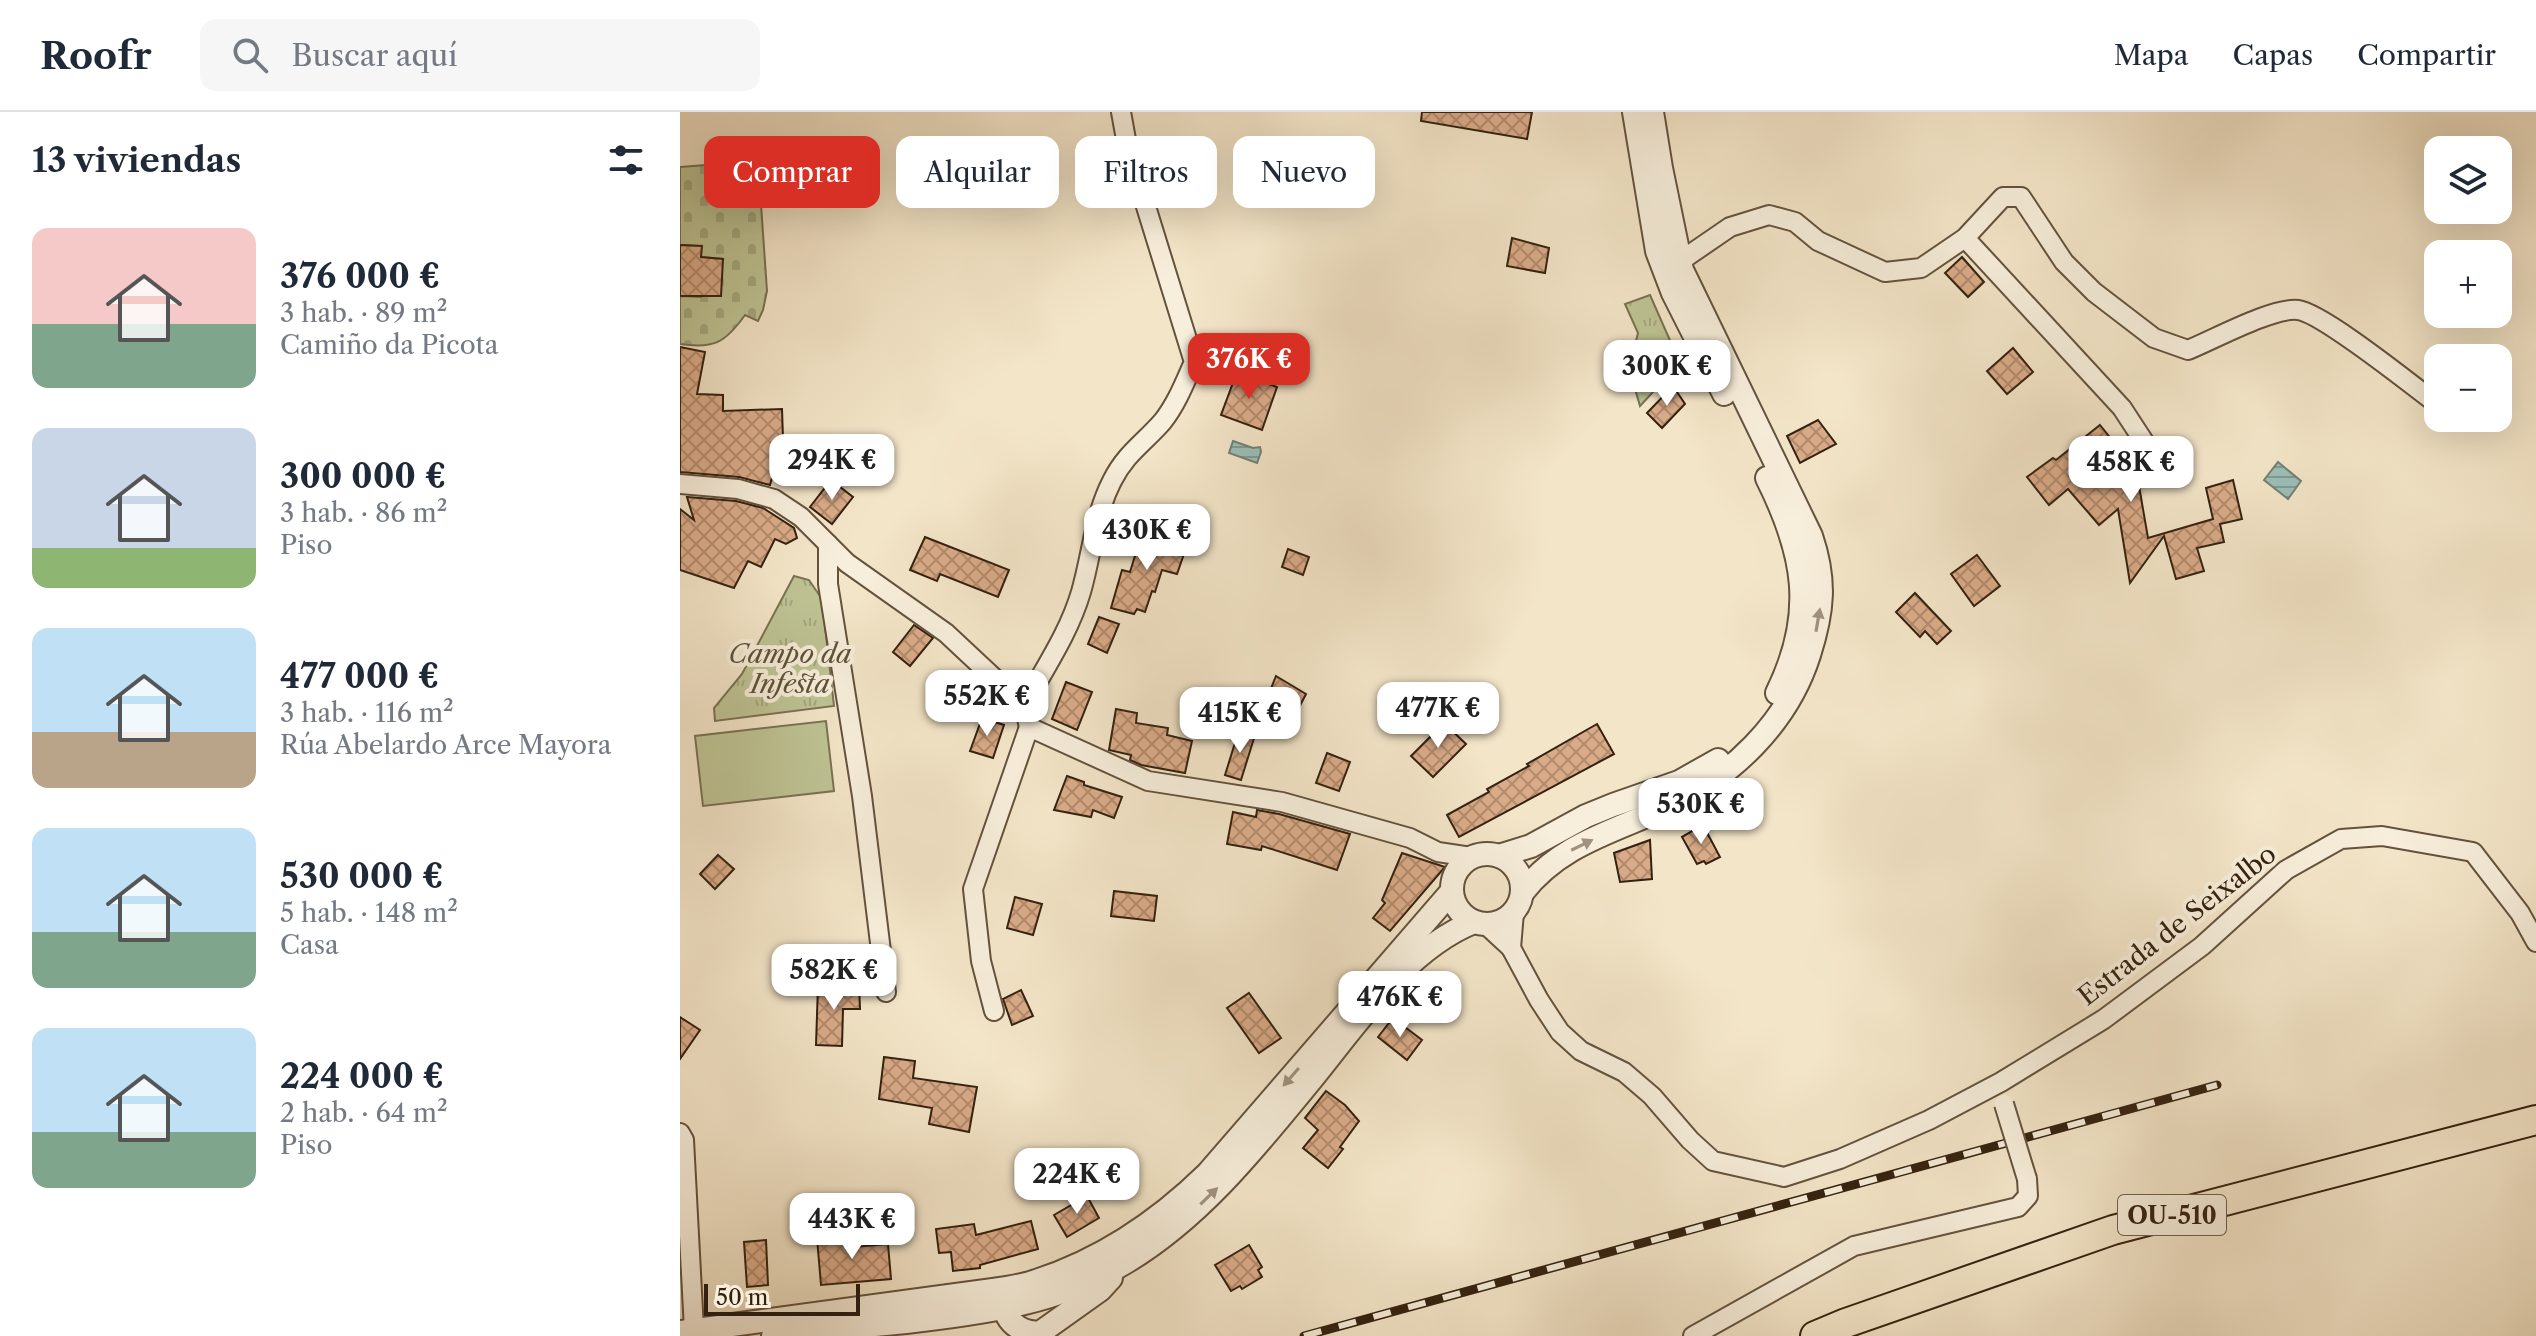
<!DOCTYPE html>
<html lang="es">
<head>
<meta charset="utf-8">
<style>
	body { margin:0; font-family:"Libre Caslon Text",serif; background:#f6f6f7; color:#1f2937; height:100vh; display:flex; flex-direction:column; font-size:30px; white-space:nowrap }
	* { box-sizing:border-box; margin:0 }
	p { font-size:26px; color:#747a83 }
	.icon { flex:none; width:44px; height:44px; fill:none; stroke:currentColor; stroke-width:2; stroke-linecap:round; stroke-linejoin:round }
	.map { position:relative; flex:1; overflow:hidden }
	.details { display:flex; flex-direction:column; background:#fff; width:680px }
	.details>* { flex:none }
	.guide { position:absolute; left:24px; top:24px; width:760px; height:72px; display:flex; gap:16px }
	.buttons { position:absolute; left:1744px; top:24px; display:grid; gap:16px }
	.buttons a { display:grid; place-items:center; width:88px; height:88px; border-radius:16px; background:#fff; box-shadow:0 8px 32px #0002; font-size:40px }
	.scale { position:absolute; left:24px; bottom:20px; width:156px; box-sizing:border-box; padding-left:8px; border:4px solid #34210f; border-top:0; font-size:22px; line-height:28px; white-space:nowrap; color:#34210f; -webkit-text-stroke:6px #f7eedb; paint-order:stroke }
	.price { position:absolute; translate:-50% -68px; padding:0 18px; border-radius:16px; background:#fff; color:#222; font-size:26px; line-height:52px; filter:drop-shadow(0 2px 4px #0008) }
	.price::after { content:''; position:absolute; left:50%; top:48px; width:24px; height:18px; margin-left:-12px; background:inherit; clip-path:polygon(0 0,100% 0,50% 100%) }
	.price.on { background:#d93025; color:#fff }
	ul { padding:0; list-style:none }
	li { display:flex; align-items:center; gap:24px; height:200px; padding:0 32px }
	li span { display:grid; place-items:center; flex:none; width:224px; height:160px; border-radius:16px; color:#555 }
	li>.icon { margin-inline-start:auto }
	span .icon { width:96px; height:96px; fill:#fffc; stroke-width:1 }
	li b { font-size:34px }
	h2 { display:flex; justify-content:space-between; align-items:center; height:96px; padding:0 32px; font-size:34px }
	.chip { padding:0 28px; border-radius:16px; background:#fff; box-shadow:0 8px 32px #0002; font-size:28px; line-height:72px }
	.chip.on { background:#d93025; color:#fff }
	header { display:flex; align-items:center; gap:48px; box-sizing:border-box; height:112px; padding:0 40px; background:#fff; border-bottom:2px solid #e0e1e3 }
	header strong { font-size:38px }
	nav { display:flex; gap:44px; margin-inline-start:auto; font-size:28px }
	.search { width:560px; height:72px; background:#f6f6f7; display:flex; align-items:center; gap:20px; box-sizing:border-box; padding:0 28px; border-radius:16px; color:#747a83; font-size:30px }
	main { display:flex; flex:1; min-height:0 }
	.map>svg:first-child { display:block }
</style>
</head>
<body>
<header>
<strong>Roofr</strong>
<div class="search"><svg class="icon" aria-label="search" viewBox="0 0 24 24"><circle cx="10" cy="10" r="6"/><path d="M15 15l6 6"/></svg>Buscar aquí</div>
<nav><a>Mapa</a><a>Capas</a><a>Compartir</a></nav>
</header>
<main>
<section class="details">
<h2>13 viviendas<svg class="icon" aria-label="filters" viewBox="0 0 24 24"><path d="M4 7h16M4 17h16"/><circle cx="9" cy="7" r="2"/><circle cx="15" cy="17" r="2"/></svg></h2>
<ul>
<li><span style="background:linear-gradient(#f6c9c9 60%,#7fa58c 0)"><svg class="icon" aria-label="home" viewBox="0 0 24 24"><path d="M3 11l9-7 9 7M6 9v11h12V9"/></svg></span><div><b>376 000 €</b><p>3 hab. · 89 m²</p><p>Camiño da Picota</p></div></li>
<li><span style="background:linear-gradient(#c9d6e8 75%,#8fb573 0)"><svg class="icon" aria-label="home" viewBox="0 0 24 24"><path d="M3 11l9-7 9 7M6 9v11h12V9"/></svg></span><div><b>300 000 €</b><p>3 hab. · 86 m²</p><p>Piso</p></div></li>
<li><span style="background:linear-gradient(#bfe0f5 65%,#b9a48a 0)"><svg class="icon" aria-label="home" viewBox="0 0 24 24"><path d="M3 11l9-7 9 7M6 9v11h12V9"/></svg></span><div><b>477 000 €</b><p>3 hab. · 116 m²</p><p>Rúa Abelardo Arce Mayora</p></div></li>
<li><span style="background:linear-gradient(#bfe0f5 65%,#7fa58c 0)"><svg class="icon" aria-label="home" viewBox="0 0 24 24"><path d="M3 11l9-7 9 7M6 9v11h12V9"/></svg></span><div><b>530 000 €</b><p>5 hab. · 148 m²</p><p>Casa</p></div></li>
<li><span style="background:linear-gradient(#bfe0f5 65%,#7fa58c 0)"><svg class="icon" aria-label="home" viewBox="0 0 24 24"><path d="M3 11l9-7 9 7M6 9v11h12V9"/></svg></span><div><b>224 000 €</b><p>2 hab. · 64 m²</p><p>Piso</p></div></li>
</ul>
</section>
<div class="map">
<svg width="1856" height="1224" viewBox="0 0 1856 1224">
	<defs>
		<pattern id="cemetery-stones" width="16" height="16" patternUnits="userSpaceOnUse" patternTransform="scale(2)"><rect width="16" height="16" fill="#bec394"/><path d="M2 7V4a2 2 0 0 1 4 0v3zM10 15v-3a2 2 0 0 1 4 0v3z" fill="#a4a77e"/></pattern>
		<pattern id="park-tufts" width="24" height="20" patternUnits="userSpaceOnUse" patternTransform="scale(2)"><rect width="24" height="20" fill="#bec394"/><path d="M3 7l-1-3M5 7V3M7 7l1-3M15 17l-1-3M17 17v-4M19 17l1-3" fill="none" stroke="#a4a77e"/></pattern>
		<pattern id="water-rules" width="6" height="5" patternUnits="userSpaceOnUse" patternTransform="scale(2)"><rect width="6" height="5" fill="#9bbfb9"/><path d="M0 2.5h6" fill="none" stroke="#7f9b95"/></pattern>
		<pattern id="building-cross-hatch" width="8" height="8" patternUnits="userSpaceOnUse" patternTransform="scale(2)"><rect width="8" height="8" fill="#daab88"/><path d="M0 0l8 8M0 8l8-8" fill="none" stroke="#b28b6e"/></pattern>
	</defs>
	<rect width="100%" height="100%" fill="#f3e5c8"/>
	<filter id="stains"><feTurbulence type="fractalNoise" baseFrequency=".0025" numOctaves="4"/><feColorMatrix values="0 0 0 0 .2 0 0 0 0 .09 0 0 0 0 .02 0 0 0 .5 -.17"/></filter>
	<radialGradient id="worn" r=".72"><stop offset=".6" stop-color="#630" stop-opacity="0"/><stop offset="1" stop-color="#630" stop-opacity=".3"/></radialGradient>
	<path fill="url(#cemetery-stones)" stroke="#797252" stroke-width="2" d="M78,49l9,130 -4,19 -5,11 -13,-6c-20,28 -31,34 -65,29v-48l21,1 22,-38 -22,-2v-11l-21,-1v-78z"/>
	<g fill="url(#park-tufts)" stroke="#797252" stroke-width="2">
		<path d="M970,183l30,68 -40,43 -11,-38 9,-35 -13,-29z"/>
		<path d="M114,464l15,4 13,19 12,107 -119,15 -1,-13 28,-34z"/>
	</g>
	<path fill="#bec394" stroke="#797252" stroke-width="2" d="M146,609l8,70 -131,15 -8,-70z"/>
	<g fill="url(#water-rules)" stroke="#728075" stroke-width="2">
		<path d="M553,329l20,7 7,-1 1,5 -4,11 -28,-10z"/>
		<path d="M1598,350l23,19 -13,18 -24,-19z"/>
	</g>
	<g fill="url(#building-cross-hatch)" stroke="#34210f" stroke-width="2">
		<path d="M742,0h110l-5,27 -106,-18z"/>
		<path d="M832,126l37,10 -4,25 -38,-7z"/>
		<path d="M0,133l22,1 -1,11 22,2 -2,37h-41z"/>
		<path d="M1282,145l22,25 -16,15 -23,-24z"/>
		<path d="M0,235l25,5 -8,42 26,1v16l59,-2 1,30 -13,46 -31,-8 -59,-5z"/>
		<path d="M1333,236l20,24 -26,22 -20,-23z"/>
		<path d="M557,260l40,15 -15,43 -41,-15z"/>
		<path d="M993,274l12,18 -23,24 -15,-15z"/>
		<path d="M1138,308l18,24 -36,19 -13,-27z"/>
		<path d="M1420,313l16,20 -7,7 30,34 9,52 65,-19 -7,-31 27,-8 9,39 -22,5 4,18 -27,6 7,23 -28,8 -12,-43 -34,47 -12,-74 -19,16 -31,-36 -19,16 -22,-28 26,-19 3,2z"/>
		<path d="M151,368l22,17 -21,27 -22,-17z"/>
		<path d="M7,385l49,4 27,7 31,20 3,10 -11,6 -11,-5 -14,28 -13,-6 -14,27 -54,-18v-61l14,11z"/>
		<path d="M463,418l44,15 -10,29 -15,-4 -7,22 -3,-1 -7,21 -8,-3 -3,5 -23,-6 11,-38 8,2z"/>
		<path d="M245,425l84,33 -11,27 -58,-23 -3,7 -27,-11z"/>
		<path d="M608,437l21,8 -6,18 -21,-8z"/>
		<path d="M1297,443l23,31 -26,20 -23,-32z"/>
		<path d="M1235,481l36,38 -14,13 -12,-13 -5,6 -24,-25z"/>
		<path d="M419,505l20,7 -12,29 -19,-9z"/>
		<path d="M234,513l19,13 -23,28 -17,-14z"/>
		<path d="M596,564l30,18 -20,38 -26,-16z"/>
		<path d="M386,570l26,10 -15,38 -25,-11z"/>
		<path d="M436,597l21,4 -1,10 32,5 -1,7 25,6 -7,32 -44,-8 -11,-5 1,-5 -22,-5z"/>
		<path d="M302,606l22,7 -11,33 -23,-7z"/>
		<path d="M764,611l22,21 -33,33 -22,-21z"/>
		<path d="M917,612l17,30 -155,83 -12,-22 42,-23 -2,-3 42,-23 -2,-2z"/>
		<path d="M559,618l16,5 -14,45 -16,-5z"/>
		<path d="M647,641l23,9 -11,29 -23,-8z"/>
		<path d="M387,664l17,6v3l38,12 -8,21 -21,-8 -2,7 -37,-7z"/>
		<path d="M577,698l22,4 71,20 -13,36 -75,-24 -1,4 -34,-6 6,-32 23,5z"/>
		<path d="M1023,713l17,32 -14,7 -2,-3 -7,3 -15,-27z"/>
		<path d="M970,728l2,39 -32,3 -6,-29z"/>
		<path d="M722,741l43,14 -55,64 -17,-13 12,-15 -3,-3z"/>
		<path d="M38,743l16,14 -19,20 -15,-15z"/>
		<path d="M434,779l43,5 -3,25 -43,-5z"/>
		<path d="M335,785l27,7 -9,31 -26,-7z"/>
		<path d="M138,873h41l1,24h-17l-1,37 -26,-1z"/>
		<path d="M341,878l12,26 -21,9 -9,-26z"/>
		<path d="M569,881l32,45 -22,15 -32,-45z"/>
		<path d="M0,905l20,13 -20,29z"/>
		<path d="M713,906l29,22 -15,20 -29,-23z"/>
		<path d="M204,945l31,4 -2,17 64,9 -8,45 -40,-8 3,-16 -53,-9z"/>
		<path d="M646,979l19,14 14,16 -19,26 3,2 -15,19 -25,-20 15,-18 -13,-12z"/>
		<path d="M407,1084l12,22 -32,19 -13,-22z"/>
		<path d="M351,1109l7,28 -58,16v3l-27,3 -2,-19 -12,1 -3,-24 38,-5 2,11z"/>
		<path d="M175,1125l-1,10 34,-3 3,35 -70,6 -4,-47z"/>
		<path d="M86,1128l2,45 -21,2 -3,-45z"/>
		<path d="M569,1133l13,22 -4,3 4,7 -20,12 -2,-3 -9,5 -16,-26z"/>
	</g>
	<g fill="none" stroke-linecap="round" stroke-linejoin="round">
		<g stroke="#64523d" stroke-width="22">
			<g id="minor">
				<path d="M1285,126l157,170 32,49"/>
				<path d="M999,150l51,-35 39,-12 26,7 23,19 67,31 36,-4 44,-30 38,-41h18l43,65 30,30 60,46 34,12c25,-10 85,-43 110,-40 24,3 110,72 134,90"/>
				<path d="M0,372l58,5 36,10 27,18 46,46 99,70 78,73 5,21 119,54 134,21 128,36 28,14 33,5"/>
				<path d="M148,432v40l34,212 24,196"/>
				<path d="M344,594c20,-37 45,-73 57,-114 11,-38 13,-76 31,-111 14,-28 32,-38 51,-60 14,-18 22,-39 31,-59l-67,-217 -6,-33"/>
				<path d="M805,812l26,24 28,52 21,32 21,19 43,21 28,24 38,44 23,21 71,16 56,-18 89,-39 72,-38 103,-63 98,-73 84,-76 55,-31 41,-3 91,16 47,61 16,29"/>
				<path d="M831,836l3,-36"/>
				<path d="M314,899l-13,-50 -8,-72 56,-162"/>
				<path d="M0,1021l4,7 10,190"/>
				<path d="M1013,1224l161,-90 164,-39 10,-11 -1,-17"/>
			</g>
		</g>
		<g stroke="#64523d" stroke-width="26">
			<g id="tertiary">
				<path d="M954,0l23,139 16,42 51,101"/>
				<path d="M1087,366c38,76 49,136 10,215"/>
				<circle cx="807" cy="777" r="35"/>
				<path d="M819,744l32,-10 55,-30 27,-11 66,-23 39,-22"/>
				<path d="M842,781c38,-49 91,-61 145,-86 64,-30 120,-83 142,-152 14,-44 17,-75 2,-119l-129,-266 -21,-102 -9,-56"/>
				<path d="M325,1187c-4,21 17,36 36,33l59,-42 11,-12"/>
				<path d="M0,1220l313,-42c14,-2 29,-4 43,-9 65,-21 124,-61 172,-108l244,-282"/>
				<path d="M93,1224c44,-5 89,-10 133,-14 78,-9 151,-18 220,-60 75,-45 130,-115 185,-182 45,-55 95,-131 163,-158"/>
			</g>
		</g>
		<g stroke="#34210f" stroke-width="32">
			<path id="primary" d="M1135,1224l31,-13 267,-93 423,-110"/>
		</g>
		<use href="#minor" stroke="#f7eedb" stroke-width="18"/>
		<use href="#tertiary" stroke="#f7eedb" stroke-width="22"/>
		<use href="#primary" stroke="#f3e5c8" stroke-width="28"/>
		<g stroke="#34210f" stroke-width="9">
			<path id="rail" d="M624,1224l913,-251"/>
		</g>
		<use href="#rail" stroke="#f7eedb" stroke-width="6" stroke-dasharray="18" stroke-linecap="butt"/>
		<g stroke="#64523d" stroke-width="22" stroke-linecap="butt">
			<path id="minor-bridge" d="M1324,992l23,75"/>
		</g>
		<use href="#minor-bridge" stroke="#f7eedb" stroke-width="18"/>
	</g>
	<defs><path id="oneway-solid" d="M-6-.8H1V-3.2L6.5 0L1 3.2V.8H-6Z" transform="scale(2)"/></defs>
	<g fill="#9f927f">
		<use href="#oneway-solid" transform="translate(1138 508) rotate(-80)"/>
		<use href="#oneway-solid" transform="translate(902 733) rotate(-26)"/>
		<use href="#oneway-solid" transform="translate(611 965) rotate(131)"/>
		<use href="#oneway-solid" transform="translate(529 1084) rotate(-44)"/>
	</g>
	<g text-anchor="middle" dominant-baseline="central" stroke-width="8" stroke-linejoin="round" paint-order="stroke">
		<rect fill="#f7eedb" stroke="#6e5e4c" stroke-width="2" x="1438" y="1083" width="108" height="40" rx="6"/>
		<g font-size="24" font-weight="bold" fill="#34210f">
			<text x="1492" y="1103">OU-510</text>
		</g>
		<g font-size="26" font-style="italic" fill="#5d5237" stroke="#f7eedb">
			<text x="110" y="542">Campo da<tspan x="110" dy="30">Infesta</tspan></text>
		</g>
		<g font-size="26" fill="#34210f" stroke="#f7eedb">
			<text transform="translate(1497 813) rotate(-38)">Estrada de Seixalbo</text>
		</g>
	</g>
	<rect width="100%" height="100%" filter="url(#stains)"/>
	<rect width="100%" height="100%" fill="url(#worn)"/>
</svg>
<div class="buttons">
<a><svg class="icon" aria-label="layers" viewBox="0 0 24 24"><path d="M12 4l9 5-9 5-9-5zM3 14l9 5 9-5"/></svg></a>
<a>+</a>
<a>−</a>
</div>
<div class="scale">50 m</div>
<b class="price on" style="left:569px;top:289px">376K €</b>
<b class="price" style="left:987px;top:296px">300K €</b>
<b class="price" style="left:152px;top:390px">294K €</b>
<b class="price" style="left:1451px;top:392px">458K €</b>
<b class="price" style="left:467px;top:460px">430K €</b>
<b class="price" style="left:307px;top:626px">552K €</b>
<b class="price" style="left:758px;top:638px">477K €</b>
<b class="price" style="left:560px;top:643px">415K €</b>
<b class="price" style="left:1021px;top:734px">530K €</b>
<b class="price" style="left:154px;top:900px">582K €</b>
<b class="price" style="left:720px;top:927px">476K €</b>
<b class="price" style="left:397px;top:1104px">224K €</b>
<b class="price" style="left:172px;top:1149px">443K €</b>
<div class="guide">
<a class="chip on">Comprar</a>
<a class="chip">Alquilar</a>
<a class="chip">Filtros</a>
<a class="chip">Nuevo</a>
</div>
</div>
</main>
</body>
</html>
